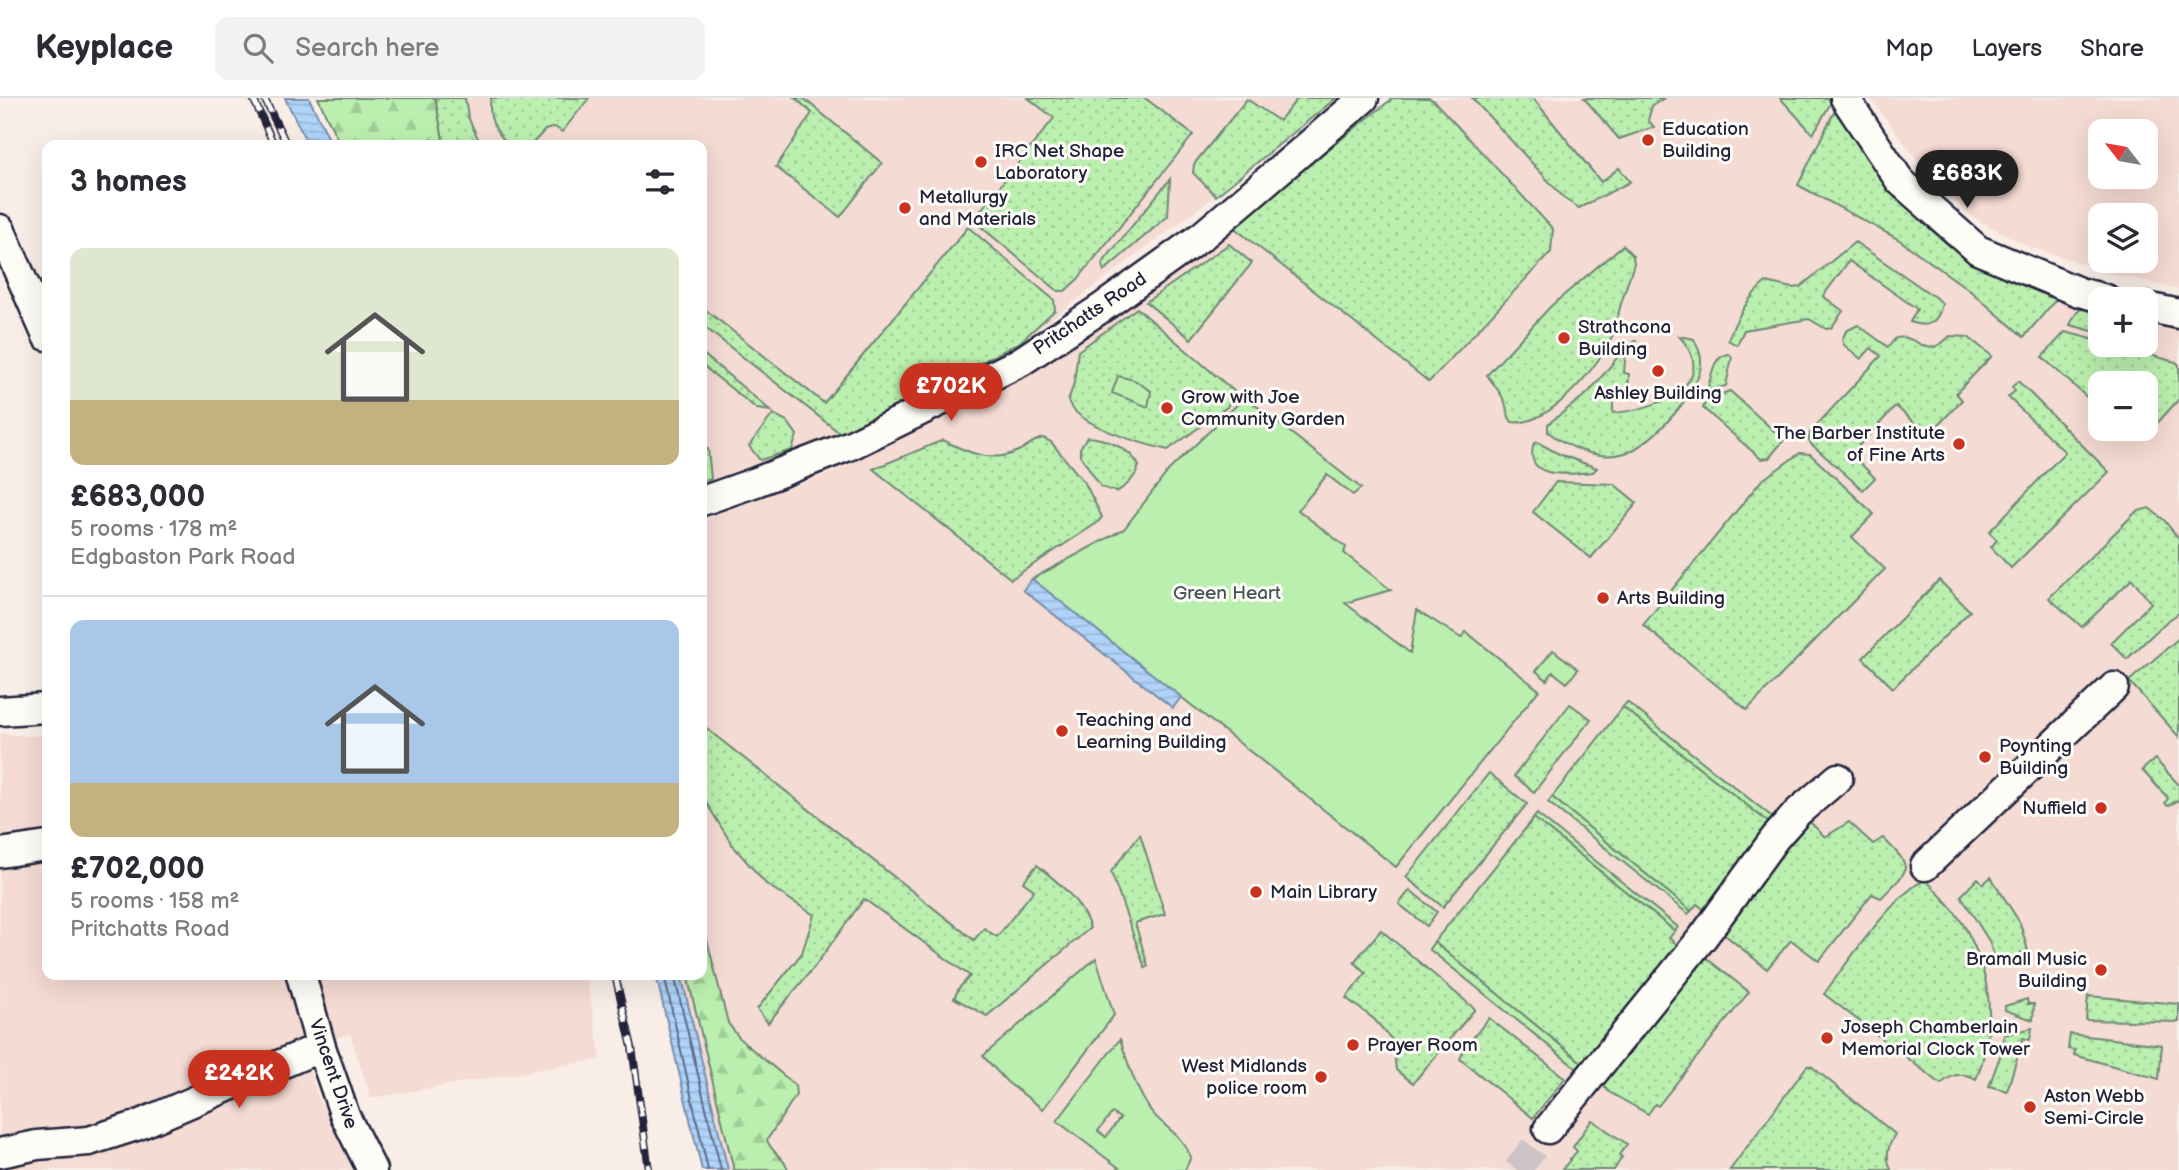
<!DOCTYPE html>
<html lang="en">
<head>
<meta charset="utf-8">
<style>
	body { margin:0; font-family:"Balsamiq Sans",sans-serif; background:#f2f2f3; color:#2b2b33; height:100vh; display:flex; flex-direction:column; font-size:26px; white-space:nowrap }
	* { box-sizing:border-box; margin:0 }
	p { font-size:23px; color:#7c7c81 }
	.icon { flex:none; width:38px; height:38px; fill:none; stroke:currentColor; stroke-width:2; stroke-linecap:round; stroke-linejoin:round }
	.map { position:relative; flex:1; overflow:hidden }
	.details { position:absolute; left:42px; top:42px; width:665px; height:840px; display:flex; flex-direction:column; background:#fff; border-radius:14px; box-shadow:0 7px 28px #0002 }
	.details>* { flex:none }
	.needle { width:46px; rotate:301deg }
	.tools { position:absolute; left:2088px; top:21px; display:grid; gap:14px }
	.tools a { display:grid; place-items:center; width:70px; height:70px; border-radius:14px; background:#fff; box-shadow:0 7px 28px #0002; font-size:35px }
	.price { position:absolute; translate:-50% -60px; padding:0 16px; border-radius:24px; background:#c8321e; color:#fff; font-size:23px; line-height:46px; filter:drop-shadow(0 2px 4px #0008) }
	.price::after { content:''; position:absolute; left:50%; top:42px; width:21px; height:16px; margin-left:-10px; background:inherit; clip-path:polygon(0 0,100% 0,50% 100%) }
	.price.on { background:#222; color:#fff }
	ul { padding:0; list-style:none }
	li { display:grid; align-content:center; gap:14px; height:371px; padding:0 28px }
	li+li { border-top:2px solid #e1e1e2 }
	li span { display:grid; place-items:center; height:217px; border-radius:14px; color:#555 }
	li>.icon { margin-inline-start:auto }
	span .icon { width:126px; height:126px; fill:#fffc; stroke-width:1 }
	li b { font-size:30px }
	h2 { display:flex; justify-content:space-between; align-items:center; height:84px; padding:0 28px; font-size:30px }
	header { display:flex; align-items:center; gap:42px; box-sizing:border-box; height:98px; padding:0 35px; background:#fff; border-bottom:2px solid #e1e1e2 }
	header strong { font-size:33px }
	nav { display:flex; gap:38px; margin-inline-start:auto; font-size:24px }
	.search { width:490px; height:63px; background:#f2f2f3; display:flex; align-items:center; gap:18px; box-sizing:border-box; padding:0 24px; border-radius:14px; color:#7c7c81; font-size:26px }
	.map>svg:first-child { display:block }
</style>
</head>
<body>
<header>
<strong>Keyplace</strong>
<div class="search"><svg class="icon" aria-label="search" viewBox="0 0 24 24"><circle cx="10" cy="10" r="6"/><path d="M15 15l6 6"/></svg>Search here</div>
<nav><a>Map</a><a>Layers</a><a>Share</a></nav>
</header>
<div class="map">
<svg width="2179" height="1072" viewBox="0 0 2179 1072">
	<defs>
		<pattern id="grass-dots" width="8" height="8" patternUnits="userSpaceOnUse" patternTransform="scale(1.75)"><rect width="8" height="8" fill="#bbefaf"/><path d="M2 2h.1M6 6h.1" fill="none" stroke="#a0cd97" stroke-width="1.8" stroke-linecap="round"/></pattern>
		<pattern id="forest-firs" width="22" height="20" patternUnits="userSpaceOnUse" patternTransform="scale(1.75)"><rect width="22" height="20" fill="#bbefaf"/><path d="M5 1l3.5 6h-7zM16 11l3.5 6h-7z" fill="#a0cd97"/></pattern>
		<pattern id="water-rules" width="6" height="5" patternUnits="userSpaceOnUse" patternTransform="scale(1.75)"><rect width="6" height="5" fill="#b0d4f9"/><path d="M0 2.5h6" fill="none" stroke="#97b6d6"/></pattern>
	</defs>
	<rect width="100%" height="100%" fill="#f9ede7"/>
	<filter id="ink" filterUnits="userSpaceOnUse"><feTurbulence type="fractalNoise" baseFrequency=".0143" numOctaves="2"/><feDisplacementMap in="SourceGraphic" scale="14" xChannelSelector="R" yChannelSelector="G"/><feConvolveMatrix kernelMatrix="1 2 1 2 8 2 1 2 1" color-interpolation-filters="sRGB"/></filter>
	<g filter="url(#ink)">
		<g fill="#f4dbd3" fill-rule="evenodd">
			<path d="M338,0h998l-89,74 -228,171 -178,91 -52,21 -87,27v-337h-340z"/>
			<path d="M1393,0h427l58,83 90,83 132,51v30h46v-20l33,5v840h-1451l-47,-195h21v-455l143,-53 186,-99 201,-142zM2100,285h46v46h-46z"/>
			<path d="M1870,0h309v192l-69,-17 -82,-27 -54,-28 -38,-34zM2146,33v46h-46v-46zM2146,117v46h-46v-46z"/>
			<path d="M0,636l31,2 16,-2v241h539l15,84 -230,39 -21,-65 -47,18 13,41 36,78h-352z"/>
		</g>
		<g fill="url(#grass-dots)" stroke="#6e8875" stroke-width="2">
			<path d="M435,0h30l3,19 13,28h-37z"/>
			<path d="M491,0h98l-27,34 -7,-5 -10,3 -14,15h-23c-13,-15 -21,-27 -17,-47z"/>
			<path d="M795,0h8l79,65 -42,54 -64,-50 36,-54z"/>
			<path d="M1028,0h117l48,37 -115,144 -13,12h-7l-85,-71 81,-102z"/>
			<path d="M1298,0h38l-120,98 -23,-23 1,-9 53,-65 32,22z"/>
			<path d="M1393,0h36l4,2 120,129 -2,23 -122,130 -197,-156z"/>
			<path d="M1472,0h61l68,84 18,-14 11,14 -51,26 -14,-9z"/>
			<path d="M1584,0h80l-12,8 -4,14 6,7 -35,12z"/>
			<path d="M1780,0h50l2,3 -19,33z"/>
			<path d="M1835,12c38,50 80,117 135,150 27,17 59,27 89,36l-35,41 -56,-48 -70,-50 -100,-54z"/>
			<path d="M1170,81l-2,37 -64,55 -2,-6 5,-8z"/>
			<path d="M968,129l86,73 1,10 -36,33 -178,91 -139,-109v-18l122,96z"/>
			<path d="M1855,144l84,58 3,4c-4,19 -14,25 -32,18l7,-13 -68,-48 -26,35 20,15 -12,17 -5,1 -17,-10 -65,11 -7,15 -9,-5c7,-19 21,-45 38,-58l26,6 8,-1z"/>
			<path d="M1229,146l23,19 -61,76 -45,-37z"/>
			<path d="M1623,147l10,11 1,7c-5,17 -12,35 -16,52 -2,6 -2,12 -4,17 -12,31 -65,96 -102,90 -5,-6 -4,-9 -6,-16 -3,-12 -12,-21 -19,-31l64,-69z"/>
			<path d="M2087,209l13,3v23l-30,-8c4,-9 7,-16 17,-18z"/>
			<path d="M1137,210l98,84 -8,15 -59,43c-25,-6 -91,-24 -100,-49l6,-18 4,-32z"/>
			<path d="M1858,227l30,22 8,-9c27,-4 26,25 54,-2l18,1 24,19 -36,37 6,7 -34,36 -32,-30 -45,48 24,24 -12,12 -52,-46 -3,-6 3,-7 70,-75 -10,-8 -10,11 -17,-14 -2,-5 4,-9z"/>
			<path d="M2065,234l35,9v4h12l64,17 3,3v34l-28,31 -16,1 -7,-2h18v-46h-46v26l-58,-52z"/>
			<path d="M1679,238l15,3c4,9 8,16 7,26 -2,27 -50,81 -76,88 -26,8 -56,-5 -77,-21v-8l41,-32 32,-39 15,-13 -11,19 -1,14 5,1 -1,17 -15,4v18c40,-3 111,-28 66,-77z"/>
			<path d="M702,255l69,58 -14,-2 -55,-44z"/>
			<path d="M1729,256l3,3 -6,29 -19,4c6,-15 4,-33 22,-36z"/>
			<path d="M2018,283l91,91 -98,96 -20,-21 6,-7 -8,-8 76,-80 -57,-55 7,-6 -3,-4z"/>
			<path d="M1730,293l54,49 -15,18 -8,1 -58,-51 3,-8z"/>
			<path d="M773,316l14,7 10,14 -5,15 -32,10 -11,-14z"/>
			<path d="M1087,339c19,1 44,12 52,29 -4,12 -11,20 -23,26l-15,-5 -21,-32v-7z"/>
			<path d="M1043,340l8,4 34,41 17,34 -5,6 -86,56 -138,-110 70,-29c23,12 50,24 75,11 9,-4 15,-11 25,-13z"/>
			<path d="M1537,344l22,12 38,14 -4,4c-23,2 -71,9 -59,-29z"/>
			<path d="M708,351l3,30 -9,3v-32z"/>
			<path d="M1800,355l10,1 64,60 -22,23 33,32 -138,141 -104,-85 118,-144z"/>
			<path d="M1556,384l58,2 23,19 -46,55 -58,-46z"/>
			<path d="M2149,410l15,12 15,19v74l-13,9 -39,37 -16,-16 40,-40 -19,-24 -50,48 -33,-29 87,-86z"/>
			<path d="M1939,482l31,31 -77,77 -30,-30z"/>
			<path d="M2179,540v99l-50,-56z"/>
			<path d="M1570,606l21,15 -57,73 -20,-16z"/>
			<path d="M1623,609l149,118 -64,88 -11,-9 -6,7 -139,-114z"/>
			<path d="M702,627l272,215 10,-12 13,9 37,-47 -11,-8 14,-17c23,19 43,34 53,63l-103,88 -33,-18 5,-10 11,-12 -106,-77 -49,67 -47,57 -11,-14 45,-56 12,-38 -48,-31 -33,-38 -31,-50z"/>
			<path d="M2155,661l24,26v15l-11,6 -3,-3 3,-5 -26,-28z"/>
			<path d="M1489,675l38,31 -84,103 -37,-30z"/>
			<path d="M1534,720l141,113 -6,7 11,9 -94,119 -152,-124z"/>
			<path d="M1810,724l15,15 24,-15 24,22 10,-6c31,31 28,30 -2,60l-9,-4 -53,67 -28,-21 -24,29 -48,-39 65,-85z"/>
			<path d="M1140,736l25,80 -30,9 13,43 -3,2 -34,-96z"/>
			<path d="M1991,779l29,46 8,28 -7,1 1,8 -27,-1 -6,-18 -28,-45 17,-18 5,6z"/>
			<path d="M1926,782c15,16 31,32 41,51 25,47 30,99 9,148 -13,-7 -24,-6 -35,5l-117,-90c20,-27 73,-105 102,-114z"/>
			<path d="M1410,792l27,22 -10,14 -28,-22z"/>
			<path d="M1381,832l94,79 -62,74 -17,-13 -3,-29 -19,-22 -28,-21 20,-25 -12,-11z"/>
			<path d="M1700,855l49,39 -91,114 -3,-2 -7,10 -39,-22 -11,-12z"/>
			<path d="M2088,898l91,8v18l-93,-2z"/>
			<path d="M2027,901l1,5h6l-1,16 -28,-10v-4z"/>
			<path d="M1489,920l76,60 -32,40 -73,-59 5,-11z"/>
			<path d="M2032,930l-2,12 -7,-2 -16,53 -18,-5 13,-35 2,-16z"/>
			<path d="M2070,936l92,11 -3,34 -85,-24 1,-5 -7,-1z"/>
			<path d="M1807,968h4l84,68c-7,12 -10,23 -4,36h-161z"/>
			<path d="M1592,1022l35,24 -8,11 3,2 -8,13h-52l15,-19 -4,-4z"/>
		</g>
		<g fill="url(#forest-firs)" stroke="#6e8875" stroke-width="2">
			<path d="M318,0h117l9,47h-104z"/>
			<path d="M702,822l26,103 13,17 54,45 1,10 -29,45c4,13 18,17 21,30h-54l-47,-195h15z"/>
		</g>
		<g fill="#bbefaf" stroke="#6e8875" stroke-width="2" fill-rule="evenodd">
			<path d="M1118,278l16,4 17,11 -3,16 -36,-14z"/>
			<path d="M1245,299l116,91 -8,7 -26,-20 -29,35 48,37 -2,6 47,37 -46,13 65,50 7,-43 44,28 5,-6 73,58 -143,177 -364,-288 92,-50 45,-59z"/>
			<path d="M1553,552l25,19 -11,14 -14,-11 -6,8 -11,-9z"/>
			<path d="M1627,604l149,118 -4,5 -149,-118z"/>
			<path d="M1552,699l139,114 -3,3 -140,-112z"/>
			<path d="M1537,716l141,113 -3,4 -141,-113z"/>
			<path d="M1434,844l152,124 -5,6 -152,-123z"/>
			<path d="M1096,860l18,57 -71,94 -36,-27 -24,-26z"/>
			<path d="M1120,941c8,24 16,51 31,72 14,18 30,22 40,46l-6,13h-63l-65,-49zM1112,1015l8,5 -14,19 -8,-6z"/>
		</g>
		<g fill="url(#water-rules)" stroke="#778dad" stroke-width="2">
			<path d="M285,0h24l23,47h-24z"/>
			<path d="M1032,481l149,118 -8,11 -150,-118z"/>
			<path d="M656,877h25l47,195h-26z"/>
		</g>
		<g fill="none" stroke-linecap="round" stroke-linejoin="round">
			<g stroke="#5b6987" stroke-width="2">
				<path d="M664,877l44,195"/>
				<path d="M674,877l47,195"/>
			</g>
			<path stroke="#cec4c5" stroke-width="28" stroke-dasharray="28 14" stroke-linecap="butt" d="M1517,1072l31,-41"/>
			<g stroke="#22223b" stroke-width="33">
				<g id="minor">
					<path d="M1845,0l55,83 78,69 101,42 27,7"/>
					<path d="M0,131l47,107"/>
					<path d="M2146,209l33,7"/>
					<path d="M702,403l54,-19 95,-37 169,-83 83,-55 99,-71 162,-138"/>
					<path d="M0,613l47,-3"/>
					<path d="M0,755l47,-7"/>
					<path d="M1925,768l189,-179"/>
					<path d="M301,877l20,72 24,69 27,54"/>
					<path d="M1548,1031l155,-192 72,-99 23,-26 40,-34"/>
					<path d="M0,1055l37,-8 52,-4 47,-15 185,-79"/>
				</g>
			</g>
			<use href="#minor" stroke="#fdfcf7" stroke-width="28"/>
			<g stroke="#22223b" stroke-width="8">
				<g id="rail">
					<path d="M253,0l21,47"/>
					<path d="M264,0l23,47"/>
					<path d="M615,877l17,72 17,123"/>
				</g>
			</g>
			<use href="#rail" stroke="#fdfcf7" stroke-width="5" stroke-dasharray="16" stroke-linecap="butt"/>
		</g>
	</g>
	<g fill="#c8321e" stroke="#fdfcf7" stroke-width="2.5">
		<circle cx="1648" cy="42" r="7"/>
		<circle cx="981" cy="64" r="7"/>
		<circle cx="905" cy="110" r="7"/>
		<circle cx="1564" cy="240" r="7"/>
		<circle cx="1658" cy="273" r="7"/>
		<circle cx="1167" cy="310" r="7"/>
		<circle cx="1959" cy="346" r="7"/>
		<circle cx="1603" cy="500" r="7"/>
		<circle cx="1062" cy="633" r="7"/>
		<circle cx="1985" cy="659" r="7"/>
		<circle cx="2101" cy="710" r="7"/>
		<circle cx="1256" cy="794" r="7"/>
		<circle cx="2101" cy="872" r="7"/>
		<circle cx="1827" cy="940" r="7"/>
		<circle cx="1353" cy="947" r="7"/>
		<circle cx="1321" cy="979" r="7"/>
		<circle cx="2030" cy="1009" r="7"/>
	</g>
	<g text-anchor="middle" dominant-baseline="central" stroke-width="6" stroke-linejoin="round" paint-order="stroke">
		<g font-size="19" fill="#22223b" stroke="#fdfcf7" text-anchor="start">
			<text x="1662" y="31">Education<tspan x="1662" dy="22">Building</tspan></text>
			<text x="995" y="53">IRC Net Shape<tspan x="995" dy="22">Laboratory</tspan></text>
			<text x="919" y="99">Metallurgy<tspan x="919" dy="22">and Materials</tspan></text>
			<text x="1578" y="229">Strathcona<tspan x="1578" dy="22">Building</tspan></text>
			<text x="1658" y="295" text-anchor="middle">Ashley Building</text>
			<text x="1181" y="299">Grow with Joe<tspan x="1181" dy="22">Community Garden</tspan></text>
			<text x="1945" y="335" text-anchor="end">The Barber Institute<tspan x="1945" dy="22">of Fine Arts</tspan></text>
			<text x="1617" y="500">Arts Building</text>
			<text x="1076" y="622">Teaching and<tspan x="1076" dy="22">Learning Building</tspan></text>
			<text x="1999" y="648">Poynting<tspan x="1999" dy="22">Building</tspan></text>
			<text x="2087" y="710" text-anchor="end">Nuffield</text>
			<text x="1270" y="794">Main Library</text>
			<text x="2087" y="861" text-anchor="end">Bramall Music<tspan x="2087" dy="22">Building</tspan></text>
			<text x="1841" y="929">Joseph Chamberlain<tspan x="1841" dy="22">Memorial Clock Tower</tspan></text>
			<text x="1367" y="947">Prayer Room</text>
			<text x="1307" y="968" text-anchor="end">West Midlands<tspan x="1307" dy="22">police room</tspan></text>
			<text x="2044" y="998">Aston Webb<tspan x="2044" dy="22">Semi-Circle</tspan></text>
		</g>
		<g font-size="19" fill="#22223b" stroke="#fdfcf7">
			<text transform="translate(1090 216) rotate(-34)">Pritchatts Road</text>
			<text transform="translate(333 976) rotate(71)">Vincent Drive</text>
		</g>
		<g font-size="19" fill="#485558" stroke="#fdfcf7">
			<text x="1227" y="495">Green Heart</text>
		</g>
	</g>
</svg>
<div class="tools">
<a><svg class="needle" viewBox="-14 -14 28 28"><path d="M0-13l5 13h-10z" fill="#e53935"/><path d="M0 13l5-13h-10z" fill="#7c7c81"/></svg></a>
<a><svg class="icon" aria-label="layers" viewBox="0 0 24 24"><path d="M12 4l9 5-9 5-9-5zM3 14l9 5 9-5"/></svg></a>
<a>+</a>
<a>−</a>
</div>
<b class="price on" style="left:1967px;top:112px">£683K</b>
<b class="price" style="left:951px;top:325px">£702K</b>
<b class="price" style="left:239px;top:1012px">£242K</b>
<section class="details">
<h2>3 homes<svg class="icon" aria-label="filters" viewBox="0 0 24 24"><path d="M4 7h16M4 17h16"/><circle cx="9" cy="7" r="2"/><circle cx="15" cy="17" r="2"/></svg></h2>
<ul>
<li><span style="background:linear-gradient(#dfe7d0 70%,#c2b280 0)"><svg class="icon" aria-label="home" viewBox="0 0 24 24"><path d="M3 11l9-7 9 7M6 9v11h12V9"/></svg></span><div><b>£683,000</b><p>5 rooms · 178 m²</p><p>Edgbaston Park Road</p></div></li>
<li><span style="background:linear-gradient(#a9c7e8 75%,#c2b280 0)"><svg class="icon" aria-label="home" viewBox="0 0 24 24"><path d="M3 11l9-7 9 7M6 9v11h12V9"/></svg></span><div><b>£702,000</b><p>5 rooms · 158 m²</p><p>Pritchatts Road</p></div></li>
</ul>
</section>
</div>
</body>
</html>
